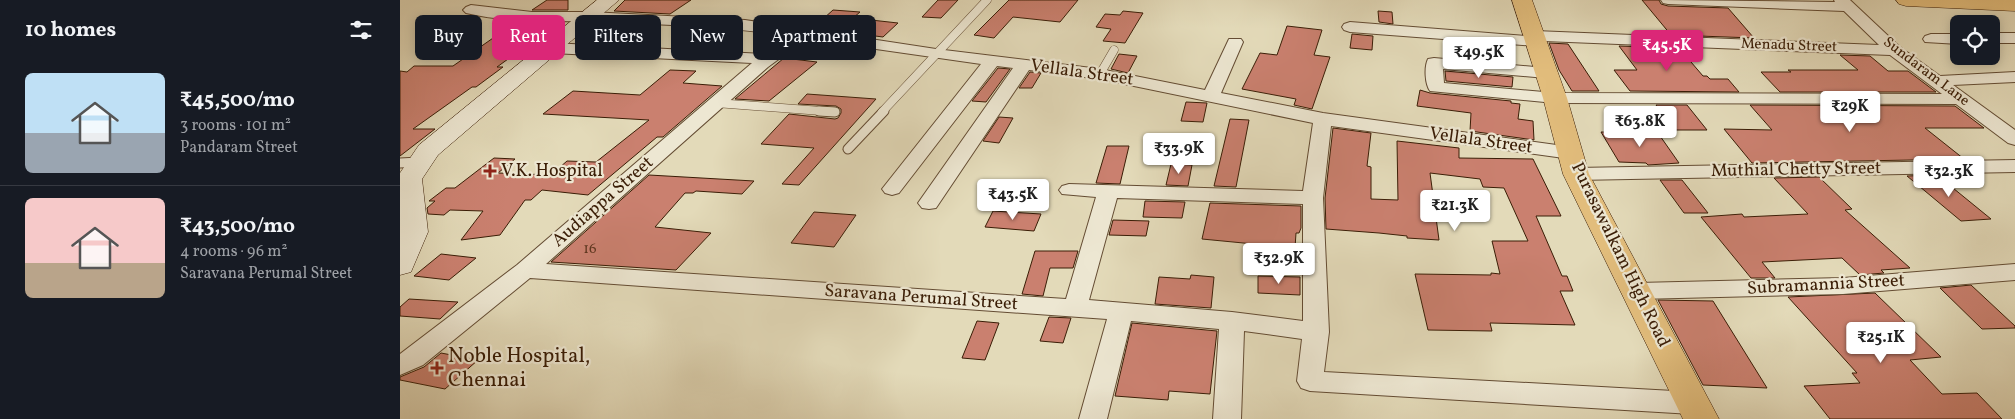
<!DOCTYPE html>
<html lang="en">
<head>
<meta charset="utf-8">
<style>
	body { margin:0; font-family:Vollkorn,serif; background:#242831; color:#f1f3f6; height:100vh; display:flex; flex-direction:column; font-size:19px; white-space:nowrap }
	* { box-sizing:border-box; margin:0 }
	p { font-size:16px; color:#9ea1a6 }
	.icon { flex:none; width:28px; height:28px; fill:none; stroke:currentColor; stroke-width:2; stroke-linecap:round; stroke-linejoin:round }
	.map { position:relative; flex:1; overflow:hidden }
	.details { display:flex; flex-direction:column; background:#171b24; width:400px }
	.details>* { flex:none }
	.banner { position:absolute; left:15px; top:15px; width:475px; height:45px; display:flex; gap:10px }
	.fabs { position:absolute; left:1550px; top:15px; display:grid; gap:10px }
	.fabs a { display:grid; place-items:center; width:50px; height:50px; border-radius:8px; background:#171b24; box-shadow:0 2px 12px #0003; font-size:25px }
	.price { position:absolute; translate:-50% -42px; padding:0 11px; border-radius:5px; background:#fff; color:#222; font-size:16px; line-height:32px; filter:drop-shadow(0 1px 2px #0008) }
	.price::after { content:''; position:absolute; left:50%; top:30px; width:15px; height:11px; margin-left:-8px; background:inherit; clip-path:polygon(0 0,100% 0,50% 100%) }
	.price.current { background:#db2777; color:#fff }
	ul { padding:0; list-style:none }
	li { display:flex; align-items:center; gap:15px; height:125px; padding:0 25px }
	li+li { border-top:1px solid #363941 }
	li span { display:grid; place-items:center; flex:none; width:140px; height:100px; border-radius:8px; color:#555 }
	li>.icon { margin-inline-start:auto }
	span .icon { width:60px; height:60px; fill:#fffc; stroke-width:1 }
	li b { font-size:21px }
	h2 { display:flex; justify-content:space-between; align-items:center; height:60px; padding:0 25px; font-size:21px }
	.tag { padding:0 18px; border-radius:8px; background:#171b24; box-shadow:0 2px 12px #0003; font-size:18px; line-height:45px }
	.tag.current { background:#db2777; color:#fff }
	main { display:flex; flex:1; min-height:0 }
	.map>svg:first-child { display:block }
</style>
</head>
<body>
<main>
<section class="details">
<h2>10 homes<svg class="icon" aria-label="filters" viewBox="0 0 24 24"><path d="M4 7h16M4 17h16"/><circle cx="9" cy="7" r="2"/><circle cx="15" cy="17" r="2"/></svg></h2>
<ul>
<li><span style="background:linear-gradient(#bfe0f5 60%,#9aa5b1 0)"><svg class="icon" aria-label="home" viewBox="0 0 24 24"><path d="M3 11l9-7 9 7M6 9v11h12V9"/></svg></span><div><b>₹45,500/mo</b><p>3 rooms · 101 m²</p><p>Pandaram Street</p></div></li>
<li><span style="background:linear-gradient(#f6c9c9 65%,#b9a48a 0)"><svg class="icon" aria-label="home" viewBox="0 0 24 24"><path d="M3 11l9-7 9 7M6 9v11h12V9"/></svg></span><div><b>₹43,500/mo</b><p>4 rooms · 96 m²</p><p>Saravana Perumal Street</p></div></li>
</ul>
</section>
<div class="map">
<svg width="1615" height="419" viewBox="0 0 1615 419">
	<rect width="100%" height="100%" fill="#e3dab9"/>
	<filter id="stains"><feTurbulence type="fractalNoise" baseFrequency=".004" numOctaves="4"/><feColorMatrix values="0 0 0 0 .2 0 0 0 0 .09 0 0 0 0 .02 0 0 0 .5 -.17"/></filter>
	<radialGradient id="worn" r=".72"><stop offset=".6" stop-color="#630" stop-opacity="0"/><stop offset="1" stop-color="#630" stop-opacity=".3"/></radialGradient>
	<g fill="#ca806f" stroke="#3a1d06">
		<path d="M147,0h21v10h-36z"/>
		<path d="M225,0h66l-21,14 -56,-3z"/>
		<path d="M538,0h20l-17,18 -19,-1z"/>
		<path d="M609,0h69l-18,22 -47,-5 -19,21 -20,-3z"/>
		<path d="M1242,0h17l2,4 7,2 60,2 26,30 -83,-3z"/>
		<path d="M433,10l27,2 -7,6 45,5 -15,14 -70,-9z"/>
		<path d="M723,11l20,2 -18,30 -22,-2 8,-12 -15,-2 9,-13 15,1z"/>
		<path d="M978,11l14,1 1,12 -14,-2z"/>
		<path d="M116,22l49,1 -25,18h-7l-36,26h6l-27,20h-4l-59,42h22l-35,27v-85l7,1 7,-6h39z"/>
		<path d="M887,26l35,4 -8,25 16,2 -18,52 -18,-4 2,-6 -54,-10 18,-36 17,2z"/>
		<path d="M952,34l21,2 -1,14 -22,-2z"/>
		<path d="M1149,43l19,1 31,47h-27l-13,-21z"/>
		<path d="M1219,46l60,2 24,28h4l3,3h18l11,13 -109,-1 -16,-21h23z"/>
		<path d="M719,54l18,2 -9,17 -17,-4z"/>
		<path d="M1440,55l30,1 18,15h20l28,21h-156l-19,-20h30l-3,-2h70z"/>
		<path d="M384,58l33,4 -48,39 -34,-2z"/>
		<path d="M598,68l12,1 -24,33 -14,-1z"/>
		<path d="M270,70l26,1 -13,12 39,3 -59,51h-6l-69,58 -46,-5 -11,10h-6l-25,35 -39,5 22,-29 -33,-1 -6,5 -16,-1 -1,-6 8,-7h-6l17,-13h9l39,-30 21,1 -17,14 53,2 16,-14 29,1 53,-42 -106,-6 30,-23 67,4z"/>
		<path d="M1045,71l68,6 -1,10 -66,-6z"/>
		<path d="M630,72l11,1 -9,15h-13z"/>
		<path d="M1020,90l10,3 81,8v2l9,1 -2,15 15,2 1,19 -64,-9 1,-18 -54,-7z"/>
		<path d="M407,94l69,5 -77,86 -17,-1 32,-36 -53,-4 28,-30 46,5 3,-1 3,-5v-4l-5,-3 -38,-2z"/>
		<path d="M786,102l21,1 -4,19 -22,-1z"/>
		<path d="M1256,105h31l20,25h-33z"/>
		<path d="M1350,105l205,1 29,22h-59l39,31 -212,4 -28,-34 48,1z"/>
		<path d="M599,117l14,1 -14,25 -16,-2z"/>
		<path d="M830,119l19,1 -13,67 -22,-1z"/>
		<path d="M933,128l38,5 -4,33 4,1v32l27,1 -1,-59 62,7v10l74,1 28,57h-25l26,60h5l6,15h-13l15,34 -85,-2 2,8 -64,-1 -13,-56 76,1v-2l9,1 -8,-33h36l-24,-53 -21,-1 -3,-8 -50,-6 9,67 -32,-2v-2l-28,-3 -53,-4 -1,-31z"/>
		<path d="M1201,132l57,1 21,30 -31,2 -2,-2 -27,-1z"/>
		<path d="M707,146h22l-9,38 -24,-1z"/>
		<path d="M771,164l21,1 -4,21 -22,-1z"/>
		<path d="M249,175l105,6 -12,13 -46,-3 -3,2h-8l-30,34 56,6 -35,37 -125,-8z"/>
		<path d="M1537,175l54,44 -30,2 -54,-45z"/>
		<path d="M1419,177l33,32 -7,1 65,58 -29,2 3,3 -24,2 -18,-17 -80,4 13,16h-24l-50,-61 41,-3 2,3 64,-3 -34,-36z"/>
		<path d="M1260,180h22l26,33h-24z"/>
		<path d="M745,201l40,1 -3,16 -39,-1z"/>
		<path d="M810,203l91,3v22l-2,5h-3l-1,15 -93,-9z"/>
		<path d="M593,211l48,3 -7,17 -49,-4z"/>
		<path d="M414,212l42,3 -22,32 -43,-4z"/>
		<path d="M713,220l36,1 -3,15 -37,-1z"/>
		<path d="M635,251h43l-5,17h-23l-7,28 -21,-2z"/>
		<path d="M41,254l35,4 -27,22 -35,-4z"/>
		<path d="M791,275l23,2 -3,31 -56,-4 4,-27 31,2z"/>
		<path d="M858,276l42,1v18l-42,-2z"/>
		<path d="M1571,285l44,41v2l-33,1 -42,-41z"/>
		<path d="M1475,293l66,64 -31,3 32,34 35,-1 25,26h-172l-26,-33 56,-3 -8,-10h5l-69,-76z"/>
		<path d="M9,299l49,3 -18,17 -40,-3v-9z"/>
		<path d="M1258,300l55,1 54,87 -64,-3z"/>
		<path d="M649,317l22,1 -8,25 -23,-2z"/>
		<path d="M577,321l22,2 -14,37 -23,-2z"/>
		<path d="M732,323l85,8 -7,63 -41,-3 -1,9 -53,-4z"/>
		<path d="M41,353l37,7 -33,29 -45,-9v-3l24,-10z"/>
	</g>
	<g fill="none" stroke-linecap="round" stroke-linejoin="round">
		<g stroke="#644c33" stroke-width="9">
			<g id="service-far1">
				<path d="M700,74l14,-24"/>
				<path d="M316,103l119,9"/>
				<path d="M482,112l105,-112"/>
			</g>
		</g>
		<g stroke="#644c33" stroke-width="11">
			<g id="service">
				<path d="M419,111l16,1"/>
				<path d="M448,149l36,-38"/>
				<path d="M0,163l19,-1"/>
			</g>
		</g>
		<g stroke="#644c33" stroke-width="2">
			<g id="minor">
				<path d="M1261,0l174,2 -1,-2h16l50,47 40,29 75,-4v10l-62,3 62,45v15l-7,-2 -52,-39 -401,-1 -125,-12c-5,-7 -6,-24 -2,-32l6,-1 112,10 6,1 3,4 -3,4 -6,1 -103,-9 1,14 111,10 387,1 -52,-39 -346,-14 -2,3 -6,2 -186,-14 -6,-2 -2,-3 2,-3 6,-2 177,14 2,-3 6,-2 344,14 -35,-34 -176,-7 -5,-1z"/>
				<path d="M71,5l61,7h58l155,8 191,29 164,20 105,21 24,-51h12l2,3 -22,51 102,20 248,34 7,2 3,4 -3,4 -7,2 -240,-33 -8,72 6,134 -5,40 368,20 10,3 4,8 -4,8 -10,3 -382,-23 -9,-3 -4,-7 5,-42 -58,-8 -3,88h-28l6,-90 -88,-8 -24,98h-28l28,-100 -577,-41 -107,87 -23,10v-21l117,-89 235,-202 -200,-10 -6,-2 -2,-3 2,-3 6,-2 212,11 25,-18c-65,-10 -132,-12 -198,-14 -41,-2 -84,1 -125,-9l-3,-3 3,-3zM406,39l175,25 -99,125 3,4 7,2 7,-2 98,-127 16,2 -95,135 4,5 7,1 7,-1 93,-138 71,9 213,44 -10,68 -234,-7 -7,2 -3,4 3,4 34,3 -30,102 -520,-35 222,-197zM717,198l186,6v117l-71,-9 -143,-12z"/>
				<rect x="1591" y="33" width="24" height="10"/>
				<path d="M1531,34h28v10l-34,-2 -2,-3 2,-3z"/>
				<path d="M1615,160v12l-439,8 -7,-2 -3,-4 3,-4 7,-2z"/>
				<path d="M1615,264v16l-172,14 -205,5 -8,-2 -4,-6 4,-6 8,-2 205,-5z"/>
			</g>
		</g>
		<g stroke="#3a1d06" stroke-width="1">
			<path id="secondary" d="M197,0h22l-181,155 -16,24 6,53 -17,40 -11,3v-102l19,-28z"/>
		</g>
		<g stroke="#3a1d06" stroke-width="1">
			<g id="primary">
				<path d="M1112,0h20l35,98 22,76 130,245h-36l-120,-245 -20,-76z"/>
				<path d="M1496,0h119v11l-109,-5 -7,-2z"/>
			</g>
		</g>
		<use href="#service-far1" stroke="#ede7d2" stroke-width="8"/>
		<use href="#service" stroke="#ede7d2" stroke-width="9"/>
		<use href="#minor" fill="#ede7d2" fill-rule="evenodd"/>
		<use href="#secondary" fill="#ede7d2" fill-rule="evenodd"/>
		<use href="#primary" fill="#e2bd7c" fill-rule="evenodd"/>
	</g>
	<g fill="#8f2418" stroke="#ede7d2" stroke-width="2">
		<path d="M87.5 163.5h5v5h5v5h-5v5h-5v-5h-5v-5h5z"/>
		<path d="M34.5 360.5h5v5h5v5h-5v5h-5v-5h-5v-5h5z"/>
	</g>
	<g text-anchor="middle" dominant-baseline="central" stroke-width="4.5" stroke-linejoin="round" paint-order="stroke">
		<g font-size="15" fill="#3a1d06" stroke="#ede7d2">
			<text transform="translate(1389 46) rotate(2)">Menadu Street</text>
			<text transform="translate(1526 72) rotate(37)">Sundaram Lane</text>
		</g>
		<g font-size="15" fill="#5e3620">
			<text x="190" y="249">16</text>
		</g>
		<g font-size="18" fill="#3a1d06" stroke="#ede7d2">
			<text transform="translate(682 73) rotate(8)">Vellala Street</text>
			<text transform="translate(1081 141) rotate(8)">Vellala Street</text>
			<text transform="translate(1396 170) rotate(-1)">Muthial Chetty Street</text>
			<text transform="translate(203 202) rotate(-41)">Audiappa Street</text>
			<text transform="translate(1220 255) rotate(64)">Purasawalkam High Road</text>
			<text transform="translate(1426 285) rotate(-3)">Subramannia Street</text>
			<text transform="translate(521 298) rotate(4)">Saravana Perumal Street</text>
		</g>
		<g font-size="18" fill="#3a1d06" stroke="#ede7d2" text-anchor="start">
			<text x="101" y="171">V.K. Hospital</text>
		</g>
		<g font-size="21" fill="#3a1d06" stroke="#ede7d2" text-anchor="start">
			<text x="48" y="356">Noble Hospital,<tspan x="48" dy="24">Chennai</tspan></text>
		</g>
	</g>
	<rect width="100%" height="100%" filter="url(#stains)"/>
	<rect width="100%" height="100%" fill="url(#worn)"/>
</svg>
<div class="fabs">
<a><svg class="icon" aria-label="locate" viewBox="0 0 24 24"><circle cx="12" cy="12" r="6"/><path d="M12 2v4M12 18v4M2 12h4M18 12h4"/></svg></a>
</div>
<b class="price current" style="left:1267px;top:72px">₹45.5K</b>
<b class="price" style="left:1079px;top:79px">₹49.5K</b>
<b class="price" style="left:1450px;top:133px">₹29K</b>
<b class="price" style="left:1240px;top:148px">₹63.8K</b>
<b class="price" style="left:779px;top:175px">₹33.9K</b>
<b class="price" style="left:1549px;top:198px">₹32.3K</b>
<b class="price" style="left:613px;top:221px">₹43.5K</b>
<b class="price" style="left:1055px;top:232px">₹21.3K</b>
<b class="price" style="left:879px;top:285px">₹32.9K</b>
<b class="price" style="left:1481px;top:364px">₹25.1K</b>
<div class="banner">
<a class="tag">Buy</a>
<a class="tag current">Rent</a>
<a class="tag">Filters</a>
<a class="tag">New</a>
<a class="tag">Apartment</a>
</div>
</div>
</main>
</body>
</html>
